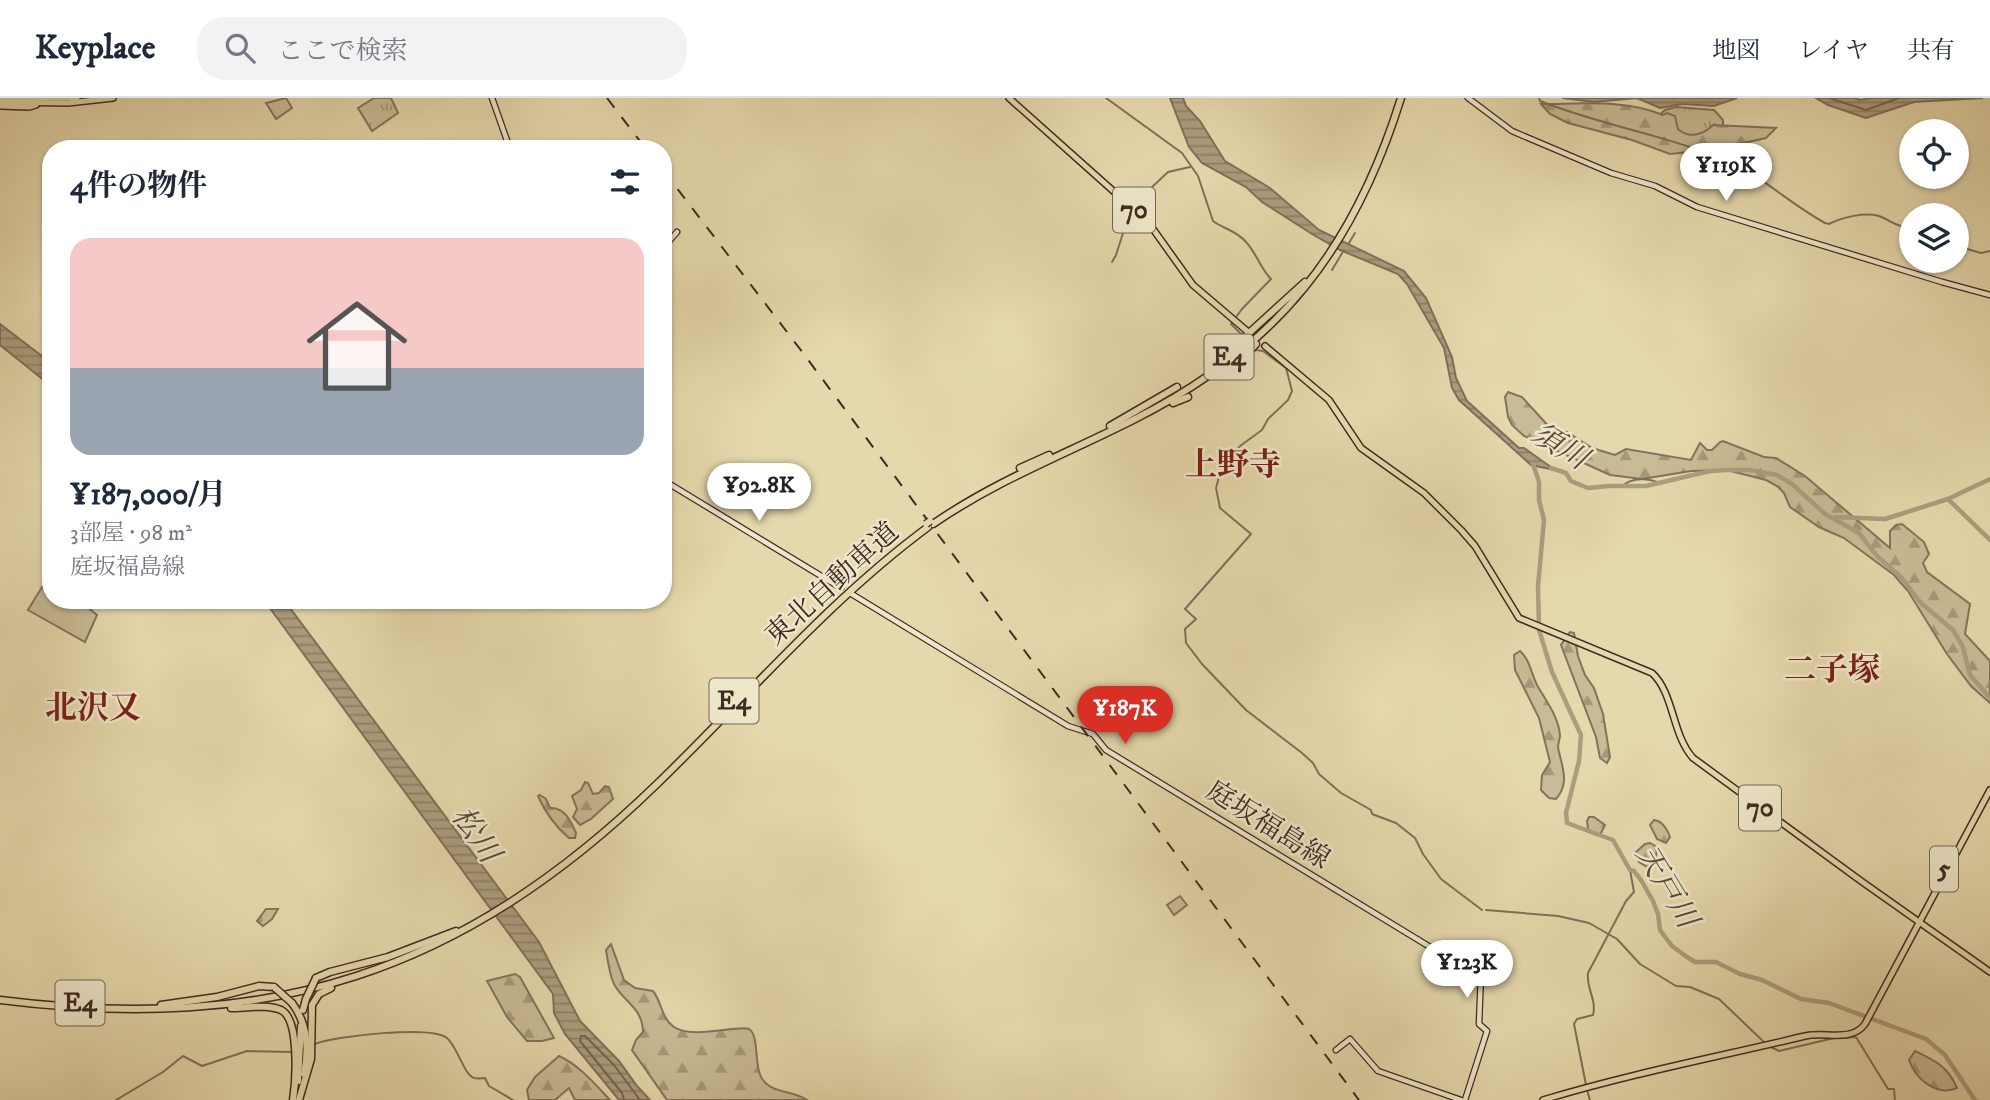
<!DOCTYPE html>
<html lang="ja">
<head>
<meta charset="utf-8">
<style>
	body { margin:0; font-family:"IM FELL DW Pica","Noto Serif JP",serif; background:#f2f2f3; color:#1f2937; height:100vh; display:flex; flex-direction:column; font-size:26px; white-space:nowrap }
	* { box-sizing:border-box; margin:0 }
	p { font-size:23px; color:#747a83 }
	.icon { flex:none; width:38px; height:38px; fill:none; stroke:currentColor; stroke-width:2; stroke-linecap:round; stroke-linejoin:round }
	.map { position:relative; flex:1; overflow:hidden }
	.side { position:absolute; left:42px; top:42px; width:630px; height:469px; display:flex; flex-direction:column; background:#fff; border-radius:28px; box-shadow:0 2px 5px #0004 }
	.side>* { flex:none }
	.fabs { position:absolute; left:1899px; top:21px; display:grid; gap:14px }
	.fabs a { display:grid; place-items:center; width:70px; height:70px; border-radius:50%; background:#fff; box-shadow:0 2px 5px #0004; font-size:35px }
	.price { position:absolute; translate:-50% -60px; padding:0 16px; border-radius:24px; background:#fff; color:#222; font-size:23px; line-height:46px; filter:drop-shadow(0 2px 4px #0008) }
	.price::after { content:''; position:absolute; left:50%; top:42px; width:21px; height:16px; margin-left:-10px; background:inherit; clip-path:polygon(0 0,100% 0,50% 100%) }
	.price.on { background:#d93025; color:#fff }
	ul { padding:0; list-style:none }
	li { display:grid; align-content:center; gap:14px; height:371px; padding:0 28px }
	li span { display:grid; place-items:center; height:217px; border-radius:21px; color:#555 }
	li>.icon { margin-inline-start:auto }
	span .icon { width:126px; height:126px; fill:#fffc; stroke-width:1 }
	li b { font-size:30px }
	h2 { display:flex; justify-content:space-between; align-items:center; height:84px; padding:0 28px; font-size:30px }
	header { display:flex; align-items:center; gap:42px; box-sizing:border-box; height:98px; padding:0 35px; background:#fff; border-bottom:2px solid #e0e1e3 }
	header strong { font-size:33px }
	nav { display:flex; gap:38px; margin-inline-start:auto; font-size:24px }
	.search { width:490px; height:63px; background:#f2f2f3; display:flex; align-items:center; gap:18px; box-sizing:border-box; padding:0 24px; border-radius:28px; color:#747a83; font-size:26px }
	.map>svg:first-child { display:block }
</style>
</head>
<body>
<header>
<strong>Keyplace</strong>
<div class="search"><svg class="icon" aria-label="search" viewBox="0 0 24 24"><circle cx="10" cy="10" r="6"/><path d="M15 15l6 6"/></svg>ここで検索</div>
<nav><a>地図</a><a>レイヤ</a><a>共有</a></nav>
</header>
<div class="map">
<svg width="1990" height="1002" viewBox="0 0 1990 1002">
	<defs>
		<pattern id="grass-tufts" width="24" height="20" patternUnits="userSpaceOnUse" patternTransform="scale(1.75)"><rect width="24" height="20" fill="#c9bb95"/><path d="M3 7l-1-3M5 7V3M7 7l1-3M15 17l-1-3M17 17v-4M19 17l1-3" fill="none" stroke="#a59879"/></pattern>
		<pattern id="forest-firs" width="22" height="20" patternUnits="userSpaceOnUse" patternTransform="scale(1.75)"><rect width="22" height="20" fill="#c9bb95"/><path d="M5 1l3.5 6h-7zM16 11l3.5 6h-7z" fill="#a59879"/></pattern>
		<pattern id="cemetery-stones" width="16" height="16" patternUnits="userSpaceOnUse" patternTransform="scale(1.75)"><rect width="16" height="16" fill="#c9bb95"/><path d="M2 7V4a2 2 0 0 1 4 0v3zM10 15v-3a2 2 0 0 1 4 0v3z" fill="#a59879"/></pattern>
		<pattern id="water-rules" width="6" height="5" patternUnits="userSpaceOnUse" patternTransform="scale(1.75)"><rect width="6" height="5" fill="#ac9d7d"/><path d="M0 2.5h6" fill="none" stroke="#8d8066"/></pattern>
	</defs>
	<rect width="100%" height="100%" fill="#e5d8ac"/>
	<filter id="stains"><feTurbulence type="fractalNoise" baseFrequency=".00286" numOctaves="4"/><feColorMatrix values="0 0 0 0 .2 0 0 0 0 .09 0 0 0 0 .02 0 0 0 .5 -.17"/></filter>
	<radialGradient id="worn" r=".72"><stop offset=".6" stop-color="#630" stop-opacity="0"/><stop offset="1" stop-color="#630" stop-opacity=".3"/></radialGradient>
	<g fill="url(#grass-tufts)" stroke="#84735c" stroke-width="2">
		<path d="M286,0l6,10 -16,11 -10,-16z"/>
		<path d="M374,0h17l7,15 -26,18 -14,-23z"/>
		<path d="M1676,9l38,3 9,10v8l-36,13 -30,-24 8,-7z"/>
		<path d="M1180,798l7,9 -13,10 -7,-10z"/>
	</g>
	<g fill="url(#forest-firs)" stroke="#84735c" stroke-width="2">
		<path d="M1541,6c41,0 84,-5 122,11l4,-2 8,3 3,13c11,10 25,6 35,-4l63,3 -10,10 -49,11 -47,5 -38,-14 -64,-17 -18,-9z"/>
		<path d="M1508,294l14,5 30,33 15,2 25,16 23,7 11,-6 65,11 9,-17 7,7h5l8,-8 3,-1 41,16 12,1 29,18 85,72v-17l6,-6 6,-1 22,18 5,12 -6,9 4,9 43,32 -5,30 25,27v42l-19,-17 -24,-32 -39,-63 -14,-16 -50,-37 -25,-11 -29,-20 -6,-14 -7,-7 -11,-6 -39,-10 -36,1 -49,8 -32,-4 -86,-39 -12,-11 -4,-8 -3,-20z"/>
		<path d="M1570,534l4,1 4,23 7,19 9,13 9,26 7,43 -3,6 -7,-5 -4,-21 -35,-92z"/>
		<path d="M1520,553c10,9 11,22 17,34 9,16 22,32 23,51 0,2 -2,8 -2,11 3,18 13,35 -2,52l-7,-1 -8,-8 1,-15 8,-13 -11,-44 -24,-48 -1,-15z"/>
		<path d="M585,684l3,1 5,11 6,-1 6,-7 4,1 4,12 -22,20 -11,6 -7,-8 4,-8 -5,-13 9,-6z"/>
		<path d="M540,697l6,4 4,9c14,-1 21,13 26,25l-1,5h-6c-13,-11 -24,-26 -31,-42z"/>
		<path d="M1589,719h5l11,8 -5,10h-4l-8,-6 -1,-8z"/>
		<path d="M1654,722c8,1 13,9 16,17l-4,6 -9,-4 -7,-14z"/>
		<path d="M1650,745l7,4 -1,9 -9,11 -8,-5 -3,-10 9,-8z"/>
		<path d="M611,846l13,36 11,8 18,3c9,11 8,27 21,36 18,13 67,-3 75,2 11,7 4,38 14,51 9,13 31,11 44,20h-140l-35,-50 4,-10 7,-8c-1,-26 -19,-29 -29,-48 -5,-11 -6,-23 -8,-34z"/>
		<path d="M515,876l5,3 34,61 -12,3h-15l-20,-24 -20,-36z"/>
		<path d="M1915,953c20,10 33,15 42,37 -21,9 -42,-10 -48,-28z"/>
		<path d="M559,958c20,9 36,28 51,44h-35l-6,-12 -14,12h-26l-2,-10 8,-13z"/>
	</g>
	<path fill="url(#cemetery-stones)" stroke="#84735c" stroke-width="2" d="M266,811h12l-6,10 -9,7 -6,-5z"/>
	<path fill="#c9bb95" stroke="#84735c" stroke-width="2" d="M42,489l9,1v12h28l18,15 -12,27 -57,-32z"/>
	<g fill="url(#water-rules)" stroke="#806f59" stroke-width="2">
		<path d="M1170,0h13l3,8 14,15 25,40 45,27 49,42 85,41 22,27 26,59 4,21 11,23 52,47h5l31,22 -24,-5 -72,-65 -7,-12 -8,-40 -37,-64 -9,-10 -58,-24 -28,-16 -50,-32 -16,-15 -44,-24 -13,-16z"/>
		<path d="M1562,0h175l-23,8 -32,-2 -22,4 -23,-10 -43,4z"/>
		<path d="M1816,0h40l4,2 12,-2h111l-69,4 -48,16 -38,-13z"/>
		<path d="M0,226l51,39v23l-51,-41z"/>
		<path d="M264,502h20l255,342 41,79 39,40 18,25 13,14h-31l-54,-66 -11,-21 -1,-19z"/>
	</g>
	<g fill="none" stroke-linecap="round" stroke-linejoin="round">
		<g stroke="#756450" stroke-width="2">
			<path d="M1829,0l37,12 33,-12"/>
			<path d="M624,1002l-2,-7 -42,-52 1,-5h4l29,29 26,35"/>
		</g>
		<g stroke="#806f59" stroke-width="2">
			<path d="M1106,0l76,55 16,23 15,45c11,8 24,10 33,21 11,12 14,26 25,37l-29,30 -11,15 12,12"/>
			<path d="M1539,0l1,3c60,24 125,34 185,59 36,15 65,44 100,63l4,1c14,-7 35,-12 50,-8 11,4 20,13 32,10"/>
			<path d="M1133,107l35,-33 22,-5"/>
			<path d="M1956,134l11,17 14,4 9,-2"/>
			<path d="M1349,145l6,-10"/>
			<path d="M1112,164l4,-7 14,-44"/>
			<path d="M1332,172l12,-20"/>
			<path d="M1256,252l7,1 23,17 6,23 -4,9 -20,19 -6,11 -22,16 -19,24 -5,18 4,20 31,26 -66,75 11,10 -11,10 1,14 16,21 44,46 56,43 11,10 6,11 22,19 30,17 1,4 24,9 19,15 8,16 18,25 41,31"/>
			<path d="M1622,388c11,-9 26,-8 38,-3"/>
			<path d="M1486,812l72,6 31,7 28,16 23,25 36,22 14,1 29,12 47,45"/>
			<path d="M315,946c21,-8 116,-19 132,-6 10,8 17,37 27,40 4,1 7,0 11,0l4,8 24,14"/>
			<path d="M1771,949l8,4 55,-13 22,-1 32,52h6l1,11"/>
			<path d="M1586,987l-12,-61 3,-5 16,-4c4,-15 -7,-27 -5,-42l38,-72 8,-9 -4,-22"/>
			<path d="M1587,992l3,10"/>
			<path d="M116,1002l47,-28 20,-16 19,10 45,-15 46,1"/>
		</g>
		<g stroke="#ac9d7d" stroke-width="4.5">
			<path d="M1533,366l6,18v18l5,20 -6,66 1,44 13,42 29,63 -2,26 -13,52 1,10 46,17 17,30 4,1 7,9 12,21 5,13 2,16 12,16 15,11 8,5h21l24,12 22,6 39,19 28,4 97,36 19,16 30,45"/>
			<path d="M1551,370l15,5 5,8 17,7 21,-2h37l64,-15 16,-1h24l27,5 15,9 33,30 34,19 18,23 24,21 20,26 32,27 10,17 7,28 20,23"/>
			<path d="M1948,401l42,41"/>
			<path d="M1835,419l50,2 63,-20 42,-20"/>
		</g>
		<g stroke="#3e2b23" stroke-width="7">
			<g id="secondary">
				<path d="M492,0l18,51"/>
				<path d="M1468,0l44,33 99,42 44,13 42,21 245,75 48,13"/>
				<path d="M663,150l14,-16"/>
				<path d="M663,382l178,108"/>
				<path d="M850,495l218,133 25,8 13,16 352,214 23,10 -2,50 8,7 -22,69"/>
				<path d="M1336,952l14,-11 28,32 83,29"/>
			</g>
		</g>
		<g stroke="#3e2b23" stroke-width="8">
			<g id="primary">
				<path d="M1009,0l139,124 45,63 54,46"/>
				<path d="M1265,248l64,54 32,48 63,45 37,37 14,16 44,72 133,55c22,20 20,62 41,85l168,123 129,91"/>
				<path d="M1543,1002c86,-26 174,-43 262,-64 20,-5 46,7 60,-12l125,-234"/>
			</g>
		</g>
		<g stroke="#3e2b23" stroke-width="8">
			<g id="trunk">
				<path d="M0,0h77"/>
				<path d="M0,4l68,1 45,-5"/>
				<path d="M0,8l29,1 7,-2"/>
			</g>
		</g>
		<g stroke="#3e2b23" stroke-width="9">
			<g id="motorway">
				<path d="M1227,255l78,-71"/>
				<path d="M1238,266l18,-20"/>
				<path d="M1173,305l15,-6"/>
				<path d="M1110,328l67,-39"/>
				<path d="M1020,370l29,-13"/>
				<path d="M933,426c64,-44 133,-70 202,-105 143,-72 219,-170 266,-321"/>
				<path d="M316,880l14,-6 58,-15 68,-26"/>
				<path d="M0,902c270,34 461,-26 657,-216 90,-87 170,-182 271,-257"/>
				<path d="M292,905c16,21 17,46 12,71"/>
				<path d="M161,907l56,-8 42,-11 15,1"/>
				<path d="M231,910c15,0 36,-4 50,2 19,9 15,71 12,90"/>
				<path d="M303,912l3,-11"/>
				<path d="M298,983l3,-55"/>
				<path d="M299,1002l12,-41 1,-54 7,-11 12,-6"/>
			</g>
		</g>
		<use href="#secondary" stroke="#eee6c9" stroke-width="4.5"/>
		<use href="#primary" stroke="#e5d8ac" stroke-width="5"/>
		<use href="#trunk" stroke="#e5d8ac" stroke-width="5"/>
		<use href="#motorway" stroke="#e5d8ac" stroke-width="6"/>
		<g stroke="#3e2b23" stroke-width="2" stroke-dasharray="12 12" stroke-linecap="butt">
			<path d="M607,0l39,51"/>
			<path d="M663,72l137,179 559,751"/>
		</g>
		<g stroke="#3e2b23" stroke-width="9" stroke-linecap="butt">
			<g id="motorway-bridge">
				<path d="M926,426l4,-3"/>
				<path d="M274,889l18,16"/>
				<path d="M306,901l10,-21"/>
			</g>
		</g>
		<use href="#motorway-bridge" stroke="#e5d8ac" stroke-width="6"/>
	</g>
	<g text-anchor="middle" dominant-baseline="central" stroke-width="5" stroke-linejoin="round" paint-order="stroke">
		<g fill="#eee6c9" stroke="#736355" stroke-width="2">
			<rect x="1113" y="89.5" width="42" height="45" rx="5"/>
			<rect x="1204.5" y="236.5" width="49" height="45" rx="5"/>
			<rect x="709.5" y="580.5" width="49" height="45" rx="5"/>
			<rect x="1739" y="687.5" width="42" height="45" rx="5"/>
			<rect x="1930" y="748.5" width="28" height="45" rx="5"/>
			<rect x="55.5" y="882.5" width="49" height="45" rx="5"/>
		</g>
		<g font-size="26" font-weight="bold" fill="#3e2b23">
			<text x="1134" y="112">70</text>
			<text x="1229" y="259">E4</text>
			<text x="734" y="603">E4</text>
			<text x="1760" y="710">70</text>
			<text x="1944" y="771">5</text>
			<text x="80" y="905">E4</text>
		</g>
		<g font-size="28" fill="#3e2b23" stroke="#eee6c9">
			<text transform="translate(832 486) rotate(-42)">東北自動車道</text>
			<text transform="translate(1268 727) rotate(32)">庭坂福島線</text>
		</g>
		<g font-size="30" font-style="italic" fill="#5a483a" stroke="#eee6c9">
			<text transform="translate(1559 349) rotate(31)">須川</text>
			<text transform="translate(475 737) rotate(55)">松川</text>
			<text transform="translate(1666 789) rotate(59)">天戸川</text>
		</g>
		<g font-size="32" font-weight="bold" fill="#7a1f14" stroke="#eee6c9">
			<text x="1233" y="368">上野寺</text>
			<text x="1832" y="573">二子塚</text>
			<text x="93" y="611">北沢又</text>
		</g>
	</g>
	<rect width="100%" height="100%" filter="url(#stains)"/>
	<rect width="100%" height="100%" fill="url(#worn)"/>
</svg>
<div class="fabs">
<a><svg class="icon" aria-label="locate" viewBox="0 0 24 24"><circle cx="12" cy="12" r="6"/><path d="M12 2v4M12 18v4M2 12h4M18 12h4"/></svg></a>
<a><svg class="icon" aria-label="layers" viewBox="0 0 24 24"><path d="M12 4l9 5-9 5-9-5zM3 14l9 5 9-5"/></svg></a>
</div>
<b class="price" style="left:1726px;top:105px">¥119K</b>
<b class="price" style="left:759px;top:425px">¥92.8K</b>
<b class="price on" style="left:1125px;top:648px">¥187K</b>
<b class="price" style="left:1467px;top:902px">¥123K</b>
<section class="side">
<h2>4件の物件<svg class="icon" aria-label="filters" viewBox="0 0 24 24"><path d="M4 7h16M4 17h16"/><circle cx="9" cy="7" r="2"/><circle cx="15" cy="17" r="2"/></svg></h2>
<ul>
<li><span style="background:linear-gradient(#f6c9c9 60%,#9aa5b1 0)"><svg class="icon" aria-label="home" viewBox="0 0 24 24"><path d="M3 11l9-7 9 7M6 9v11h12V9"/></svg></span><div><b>¥187,000/月</b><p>3部屋 · 98 m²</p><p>庭坂福島線</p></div></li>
</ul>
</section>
</div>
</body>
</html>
